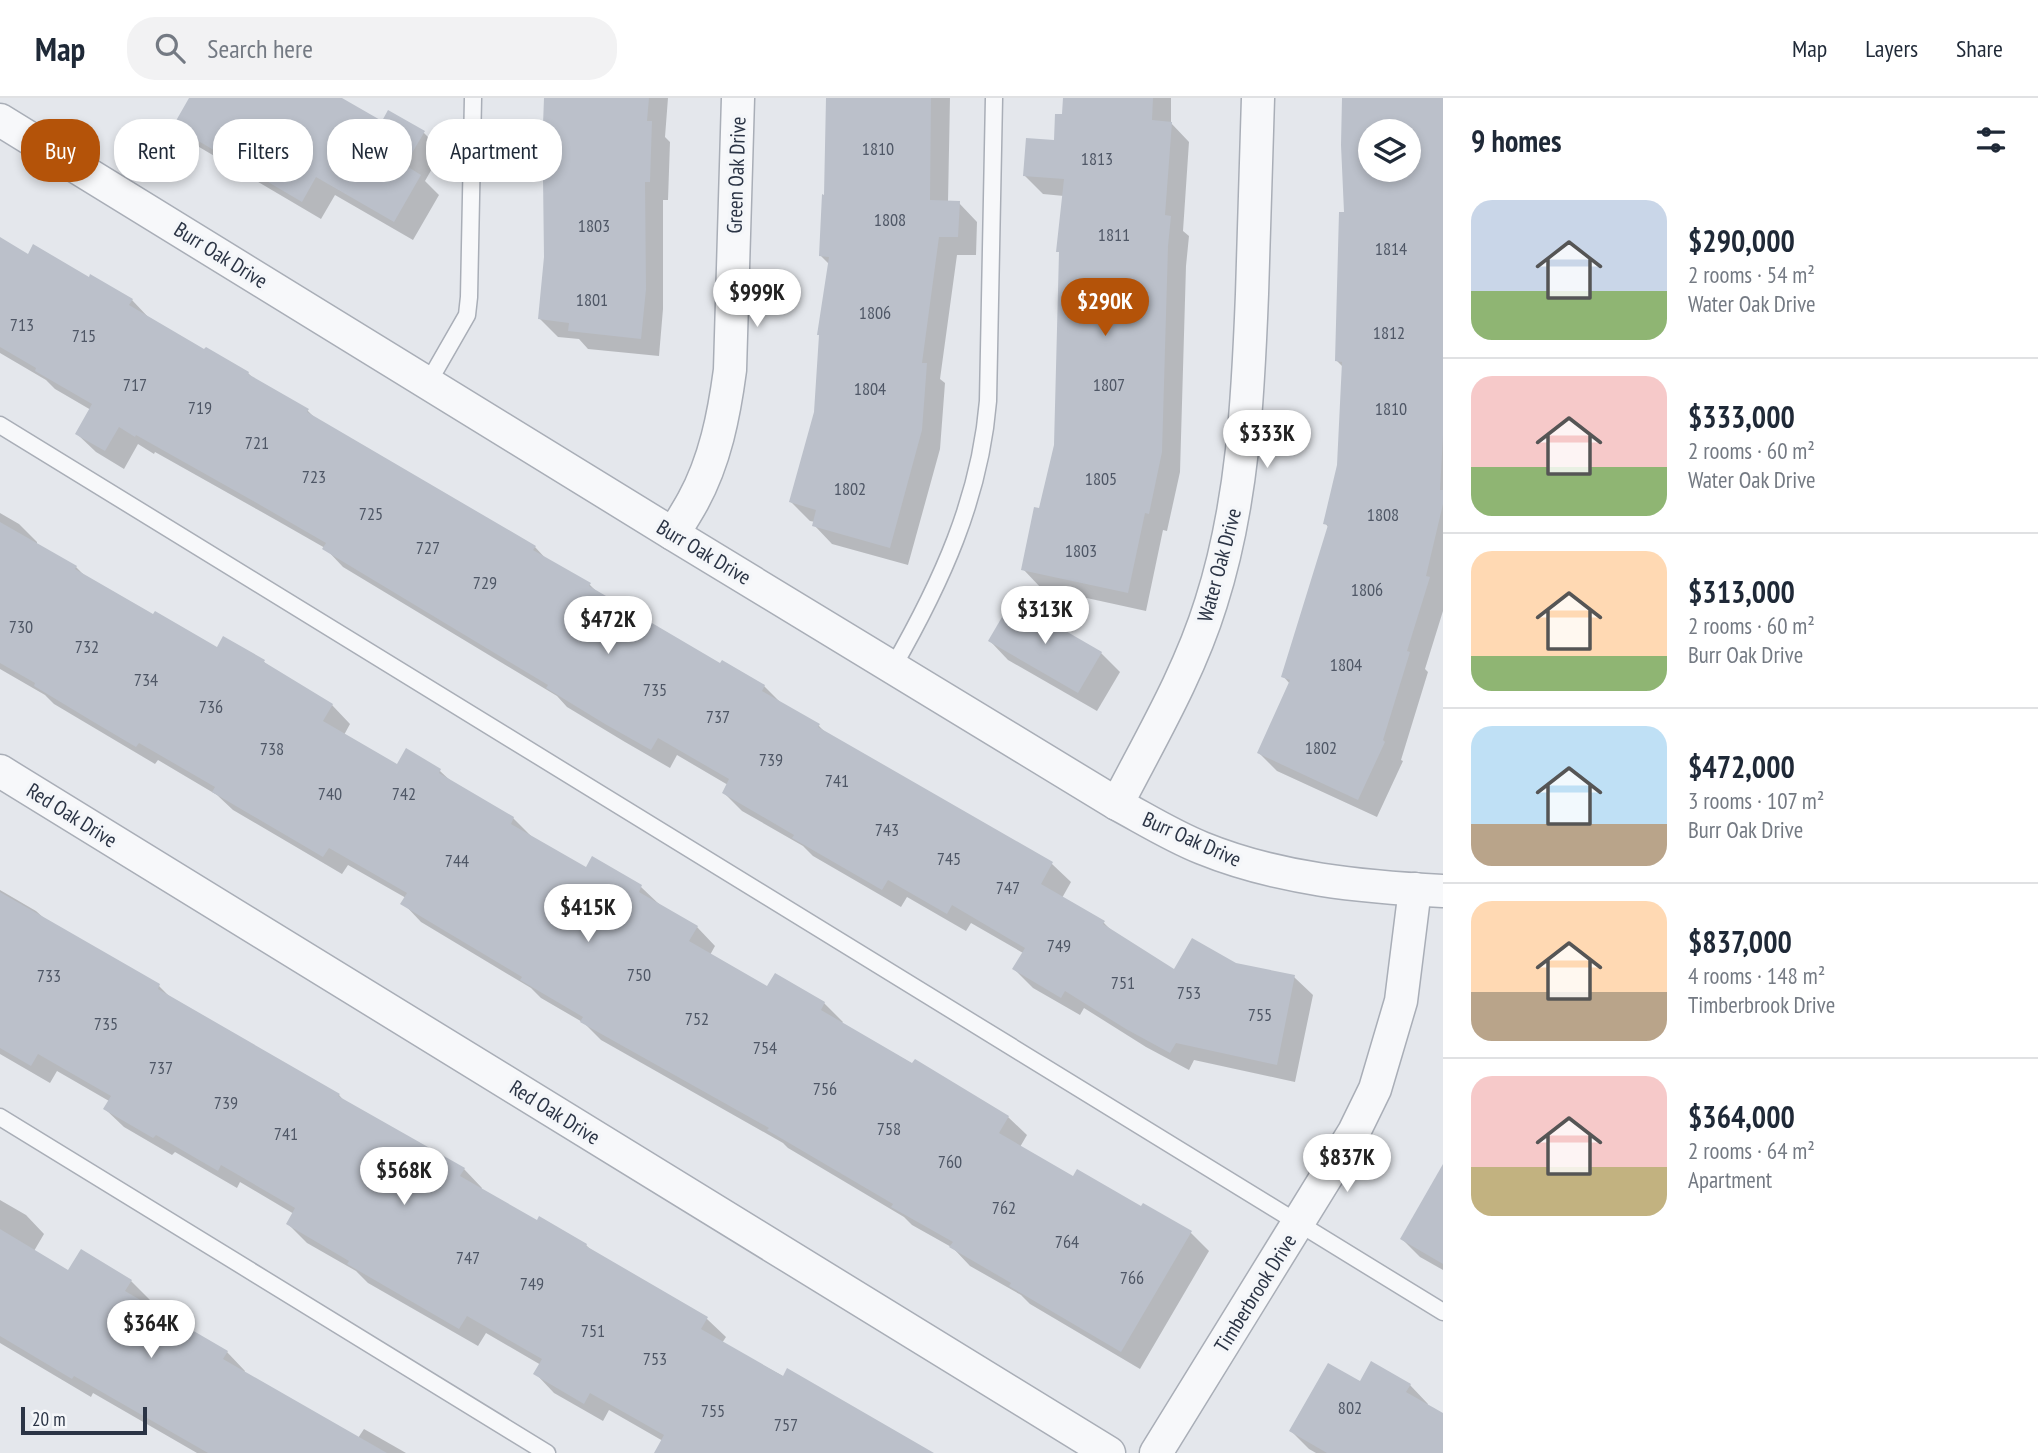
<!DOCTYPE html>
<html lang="en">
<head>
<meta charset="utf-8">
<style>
	body { margin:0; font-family:"PT Sans Narrow",sans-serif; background:#f2f2f3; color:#1f2937; height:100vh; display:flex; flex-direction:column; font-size:26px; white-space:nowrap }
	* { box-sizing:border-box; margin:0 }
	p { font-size:23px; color:#747a83 }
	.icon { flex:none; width:38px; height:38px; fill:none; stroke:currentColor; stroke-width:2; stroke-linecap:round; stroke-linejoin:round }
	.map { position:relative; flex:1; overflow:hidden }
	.drawer { display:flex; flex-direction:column; background:#fff; width:595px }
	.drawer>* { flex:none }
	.top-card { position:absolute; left:21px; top:21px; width:665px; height:63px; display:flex; gap:14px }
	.buttons { position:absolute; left:1358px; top:21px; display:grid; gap:14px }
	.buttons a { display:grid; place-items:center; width:63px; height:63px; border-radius:50%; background:#fff; box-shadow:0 4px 10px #0003; font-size:35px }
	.scale { position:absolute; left:21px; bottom:18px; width:126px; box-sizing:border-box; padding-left:7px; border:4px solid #2b3445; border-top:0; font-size:19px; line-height:24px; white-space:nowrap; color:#2b3445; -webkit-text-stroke:5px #f4f6f9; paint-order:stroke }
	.price { position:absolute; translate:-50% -60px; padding:0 16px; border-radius:24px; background:#fff; color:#222; font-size:23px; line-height:46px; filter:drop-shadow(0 2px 4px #0008) }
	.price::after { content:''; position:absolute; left:50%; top:42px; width:21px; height:16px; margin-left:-10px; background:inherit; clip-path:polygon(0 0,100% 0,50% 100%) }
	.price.on { background:#b45309; color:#fff }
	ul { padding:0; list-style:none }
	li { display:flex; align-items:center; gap:21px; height:175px; padding:0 28px }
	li+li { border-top:2px solid #e0e1e3 }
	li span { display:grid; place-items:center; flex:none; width:196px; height:140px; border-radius:21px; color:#555 }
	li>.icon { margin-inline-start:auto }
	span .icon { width:84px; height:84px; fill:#fffc; stroke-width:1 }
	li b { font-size:30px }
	h2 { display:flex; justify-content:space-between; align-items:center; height:84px; padding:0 28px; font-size:30px }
	.pill { padding:0 24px; border-radius:28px; background:#fff; box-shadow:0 4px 10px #0003; font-size:24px; line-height:63px }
	.pill.on { background:#b45309; color:#fff }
	header { display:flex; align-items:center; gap:42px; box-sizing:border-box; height:98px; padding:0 35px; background:#fff; border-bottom:2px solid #e0e1e3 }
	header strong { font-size:33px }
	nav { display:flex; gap:38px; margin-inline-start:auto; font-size:24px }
	.search { width:490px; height:63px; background:#f2f2f3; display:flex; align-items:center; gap:18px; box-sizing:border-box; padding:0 24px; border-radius:28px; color:#747a83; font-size:26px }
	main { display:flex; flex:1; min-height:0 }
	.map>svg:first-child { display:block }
</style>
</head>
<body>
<header>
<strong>Map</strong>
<div class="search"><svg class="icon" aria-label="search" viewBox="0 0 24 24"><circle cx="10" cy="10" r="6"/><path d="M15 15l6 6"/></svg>Search here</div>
<nav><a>Map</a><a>Layers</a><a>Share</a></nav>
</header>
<main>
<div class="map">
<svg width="1443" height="1355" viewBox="0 0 1443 1355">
	<rect width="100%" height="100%" fill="#e4e7ec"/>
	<g fill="#0003" fill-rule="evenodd">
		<path d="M191,0h147l44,25 42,10 18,18 -17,30 14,14 -26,45 -78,-45 -14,24 -127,-75 -19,-19z"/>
		<path d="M546,0h122l-3,39 5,5 -2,58h-5v109l-4,47 -71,-7 -9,-10 -21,-2 -18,-18 6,-61z"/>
		<path d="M828,0h122l-2,104 11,1 18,19 -1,33h-19l-17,124 5,4 -5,66 -32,116 -76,-21 -18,-19 1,-3 -5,-1 -19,-19 25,-90 14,-147 -9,-9 5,-60z"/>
		<path d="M1065,0h106v25l18,19 -6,89 6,5 -3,30 -6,206 -13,59 -4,-1 -17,81 -105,-23 -18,-19 17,-59 15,-65 6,-191 -3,-3 6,-55 -21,-2 -18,-18 30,-34 9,-26z"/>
		<path d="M1344,0h99v513l-18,58 3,3 -27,88 2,1 -26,56 -100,-46 -18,-18 31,-69 -7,-8 46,-148 -4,-5 14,-58 5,-97 -8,-8 10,-146zM1370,33h39v39h-39z"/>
		<path d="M0,141l28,17 62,23 42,21 18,19 55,32 43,22 8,8 51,29 10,10 218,127 13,14 42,24 8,8 122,72 2,-3 42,24 19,19 36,21 7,7 226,131 19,18 -9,16 42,25 11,11 60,37 61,-6 58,12 19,18 -18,87 -101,-22 -5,10 -43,-23 -62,-39 -4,7 -47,-27 -19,-19 9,-16 -52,-30 -5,8 -59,-34 -6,10 -88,-51 -10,-10 -61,-35 -18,-18 4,-8 -51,-30 -7,13 -45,-26 -58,-35 -10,-11 -214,-129 -18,-19 -49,-28 -121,-68 -1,2 -16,-10 -14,25 -28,-17 -19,-18 14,-24 -36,-21 -9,-9 -46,-27z"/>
		<path d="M0,415l19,11 18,18v3l39,22 10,10 68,40 63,32 7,-11 40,24 7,6 61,37 18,19 -6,11 54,31 8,-15 34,20 14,13 59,34 19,19 54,32 55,18 19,18 37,22 18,19 -5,9 58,34 56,14 19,19 -2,2 167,93 19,18 -7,12 54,31 117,55 18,18 -69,118 -110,-65 -9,-9 -51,-29 -17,-18 -41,-23 -8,-8 -116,-69 -5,-5 -182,-103 -17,-17 -43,-25 -10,-10 -110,-66 -18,-19 3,-5 -58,-33 -6,9 -109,-64 -16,-15 -59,-35 -3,4 -101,-60 -9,-9 -45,-26z"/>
		<path d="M990,543l111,12 19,19 -23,39 -89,-51z"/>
		<path d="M0,792l36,21 10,9 113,66 13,13 167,96 7,8 118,66 18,19 -1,2 57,32 48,23 8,8 113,66 19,18 -4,6 203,110h-264l2,-12 -54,-31 -6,11 -49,-28 -18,-19 5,-9 -55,-32 -8,13 -110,-63 -12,-12 -49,-28 -19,-19 6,-10 -54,-32 -3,6 -62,-36 -3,3 -48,-28 -19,-18 4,-8 -52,-30 -7,12 -50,-29z"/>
		<path d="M1443,1079v93l-23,-13 -18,-18z"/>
		<path d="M0,1102l26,15 18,19 -10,17 34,22 63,8 19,19 -4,5 81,47 18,19 -1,2 114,65 6,-9 42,24h-209l-104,-60 -2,4 -91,-54z"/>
		<path d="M1361,1285l49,2 18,19 -1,2 16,9v38h-127l-7,-4 -18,-18z"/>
	</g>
	<g fill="#bbc0ca" fill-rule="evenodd">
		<path d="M189,0h153l40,23 6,-11 37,21 -20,34 16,10 -27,47 -78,-45 -14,25 -129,-76z"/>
		<path d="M544,0h105l-2,23h5l-2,61h-5l1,107 -5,50 -73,-8 1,-8 -31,-4 6,-62 -1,-79h-2z"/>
		<path d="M826,0h105l-1,102 30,1 -2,36h-19l-17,126h5l-5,67 -32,118 -78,-22 4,-16 -27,-8 25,-90 5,-77h-2l12,-78 -10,-1 3,-62 2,1z"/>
		<path d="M1063,0h90l-1,22 20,2 -7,93 6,1 -3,30 -6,206 -13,62 -4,-1 -17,80 -107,-23 13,-63 5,1 15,-63 5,-193h-3l8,-73 -41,-3 3,-38 28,2 1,-26h7z"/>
		<path d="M1342,0h101v338l-3,54h3v14l-17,72 4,1 -23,74 3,1 -27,88 2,2 -27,58 -101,-47 33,-73 -9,-3 47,-152 -5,-1 14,-59 5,-103 -7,-1 4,-149h5l-3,-67zM1370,33h39v39h-39z"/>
		<path d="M0,139l28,17 5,-10 56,33 1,-3 43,25 -4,6 75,44 2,-2 43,25 -1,2 61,35 -2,3 229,134 -3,4 58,33 -2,3 131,77 2,-3 43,25 -3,6 58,33 -2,3 235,135 -12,22 64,37 -2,3 71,45 18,-31 44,25 59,12 -18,90 -101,-22 -6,10 -44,-24 -61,-38 -4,7 -49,-29 13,-21 -73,-43 -5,9 -59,-34 -6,10 -90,-52 2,-3 -72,-42 7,-14 -71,-41 -7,12 -46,-26 -59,-36 2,-3 -226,-136 4,-6 -71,-41 -119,-67 -1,2 -16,-10 -14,24 -30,-17 17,-30 -57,-33 1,-3 -36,-21z"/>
		<path d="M0,424l77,44 -2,3 78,45 2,-3 62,36 6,-11 42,24 -1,2 69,42 -10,17 74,43 9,-16 35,21 -2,4 75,44 -3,7 75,43 6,-11 50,29 -3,7 59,34 -9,15 78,45 8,-13 50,29 -4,8 91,53 3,-4 94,57 -10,17 74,43 4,-7 64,37 2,-3 49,28 -71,121 -112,-66 2,-3 -62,-36 4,-5 -62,-35 2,-3 -126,-74 2,-2 -189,-106 3,-5 -63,-37 2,-3 -122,-73 7,-11 -78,-45 -6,9 -111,-65 3,-5 -76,-44 -3,4 -44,-26 -58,-35 1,-3 -35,-20z"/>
		<path d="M1012,502l90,52 -24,41 -90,-52z"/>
		<path d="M0,794l160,92 -2,5 182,105 -2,2 127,72 -5,8 77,44 2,-4 48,28 -1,2 122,71 -7,12 82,47 4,-8 147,85h-280l10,-18 -74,-42 -6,11 -51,-30 9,-15 -75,-43 -8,13 -112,-65 2,-3 -63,-37 9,-16 -74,-43 -3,6 -62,-36 -3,3 -50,-29 8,-13 -73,-42 -7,12 -31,-18z"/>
		<path d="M1443,1066v100l-43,-25z"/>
		<path d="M0,1131l68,41 13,-21 51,31 -7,11 103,60 -5,8 164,94h-179l-134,-77 -2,3 -72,-43z"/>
		<path d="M1371,1263l40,23 -5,8 37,21v40h-116l-38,-22 39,-68 32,18z"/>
	</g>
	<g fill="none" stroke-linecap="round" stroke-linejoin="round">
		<g stroke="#a9aeb7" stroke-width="19">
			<g id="service">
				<path d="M428,285l39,-68 2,-18 4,-199"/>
				<path d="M0,327l1443,887"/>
				<path d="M893,569c48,-84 87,-168 95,-266l6,-303"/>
				<path d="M0,1019l547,336"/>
			</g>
		</g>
		<g stroke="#a9aeb7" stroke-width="35">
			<g id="minor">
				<path d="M0,22l673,414 444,270c28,15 55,32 85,44 76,31 160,39 241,43"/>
				<path d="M673,436c7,-11 14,-22 20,-33 22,-40 31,-86 37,-131l8,-272"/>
				<path d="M0,673l1109,682"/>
				<path d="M1117,706c34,-66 72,-130 94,-201 32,-100 37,-205 41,-309 2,-65 4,-131 6,-196"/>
				<path d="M1156,1355l198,-321 21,-43 26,-88 14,-112"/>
			</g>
		</g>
		<use href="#service" stroke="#f7f8fa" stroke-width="16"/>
		<use href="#minor" stroke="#f7f8fa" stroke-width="32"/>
	</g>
	<g text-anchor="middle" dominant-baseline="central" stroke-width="7" stroke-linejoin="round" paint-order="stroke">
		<g font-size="18" fill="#4f5766">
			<text x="878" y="50">1810</text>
			<text x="1097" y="60">1813</text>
			<text x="890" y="121">1808</text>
			<text x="594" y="127">1803</text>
			<text x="1114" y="136">1811</text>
			<text x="1391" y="150">1814</text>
			<text x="592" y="201">1801</text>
			<text x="875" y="214">1806</text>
			<text x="22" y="226">713</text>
			<text x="1389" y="234">1812</text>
			<text x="84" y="237">715</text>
			<text x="135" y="286">717</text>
			<text x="1109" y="286">1807</text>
			<text x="870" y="290">1804</text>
			<text x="200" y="309">719</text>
			<text x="1391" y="310">1810</text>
			<text x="257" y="344">721</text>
			<text x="314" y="378">723</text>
			<text x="1101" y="380">1805</text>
			<text x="850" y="390">1802</text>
			<text x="371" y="415">725</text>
			<text x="1383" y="416">1808</text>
			<text x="428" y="449">727</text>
			<text x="1081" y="452">1803</text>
			<text x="485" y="484">729</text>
			<text x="1367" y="491">1806</text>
			<text x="21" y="528">730</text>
			<text x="87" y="548">732</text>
			<text x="1346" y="566">1804</text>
			<text x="146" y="581">734</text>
			<text x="655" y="591">735</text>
			<text x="211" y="608">736</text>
			<text x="718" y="618">737</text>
			<text x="1321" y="649">1802</text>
			<text x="272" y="650">738</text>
			<text x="771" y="661">739</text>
			<text x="837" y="682">741</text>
			<text x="330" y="695">740</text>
			<text x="404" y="695">742</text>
			<text x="887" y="731">743</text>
			<text x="949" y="760">745</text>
			<text x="457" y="762">744</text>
			<text x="1008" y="789">747</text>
			<text x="1059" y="847">749</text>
			<text x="639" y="876">750</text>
			<text x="49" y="877">733</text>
			<text x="1123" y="884">751</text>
			<text x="1189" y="894">753</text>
			<text x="1260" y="916">755</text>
			<text x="697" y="920">752</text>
			<text x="106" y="925">735</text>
			<text x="765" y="949">754</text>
			<text x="161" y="969">737</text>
			<text x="825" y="990">756</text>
			<text x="226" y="1004">739</text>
			<text x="889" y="1030">758</text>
			<text x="286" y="1035">741</text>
			<text x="950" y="1063">760</text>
			<text x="1004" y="1109">762</text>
			<text x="1067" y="1143">764</text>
			<text x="468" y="1159">747</text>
			<text x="1132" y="1179">766</text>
			<text x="532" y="1185">749</text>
			<text x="593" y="1232">751</text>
			<text x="655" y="1260">753</text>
			<text x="1350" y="1309">802</text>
			<text x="713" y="1312">755</text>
			<text x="786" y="1326">757</text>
		</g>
		<g font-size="21" fill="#2b3445" stroke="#f4f6f9">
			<text transform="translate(736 77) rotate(-88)">Green Oak Drive</text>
			<text transform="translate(221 157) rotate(32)">Burr Oak Drive</text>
			<text transform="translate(704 454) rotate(31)">Burr Oak Drive</text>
			<text transform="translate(1219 467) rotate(-75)">Water Oak Drive</text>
			<text transform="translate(72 717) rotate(32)">Red Oak Drive</text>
			<text transform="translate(1192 741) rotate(24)">Burr Oak Drive</text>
			<text transform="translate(555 1014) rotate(32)">Red Oak Drive</text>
			<text transform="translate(1255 1195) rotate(-58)">Timberbrook Drive</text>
		</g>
	</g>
</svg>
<div class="buttons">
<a><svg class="icon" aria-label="layers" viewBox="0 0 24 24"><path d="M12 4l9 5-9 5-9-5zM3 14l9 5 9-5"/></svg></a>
</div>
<div class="scale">20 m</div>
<b class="price" style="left:757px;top:231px">$999K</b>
<b class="price on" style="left:1105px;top:240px">$290K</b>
<b class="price" style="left:1267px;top:372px">$333K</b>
<b class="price" style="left:1045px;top:548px">$313K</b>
<b class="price" style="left:608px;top:558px">$472K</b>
<b class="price" style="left:588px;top:846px">$415K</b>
<b class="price" style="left:1347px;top:1096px">$837K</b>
<b class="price" style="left:404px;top:1109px">$568K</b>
<b class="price" style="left:151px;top:1262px">$364K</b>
<div class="top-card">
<a class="pill on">Buy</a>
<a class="pill">Rent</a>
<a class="pill">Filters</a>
<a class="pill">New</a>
<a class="pill">Apartment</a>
</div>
</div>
<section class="drawer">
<h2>9 homes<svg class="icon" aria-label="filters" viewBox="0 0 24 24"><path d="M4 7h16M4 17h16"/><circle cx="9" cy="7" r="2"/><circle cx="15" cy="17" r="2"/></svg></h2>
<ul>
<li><span style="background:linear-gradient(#c9d6e8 65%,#8fb573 0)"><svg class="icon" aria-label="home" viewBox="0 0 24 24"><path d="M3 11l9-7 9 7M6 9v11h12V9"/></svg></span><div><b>$290,000</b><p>2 rooms · 54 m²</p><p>Water Oak Drive</p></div></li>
<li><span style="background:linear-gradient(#f6c9c9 65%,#8fb573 0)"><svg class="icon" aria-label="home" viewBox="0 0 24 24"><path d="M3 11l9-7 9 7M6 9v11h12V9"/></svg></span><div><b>$333,000</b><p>2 rooms · 60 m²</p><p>Water Oak Drive</p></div></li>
<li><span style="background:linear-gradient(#ffd9b3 75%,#8fb573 0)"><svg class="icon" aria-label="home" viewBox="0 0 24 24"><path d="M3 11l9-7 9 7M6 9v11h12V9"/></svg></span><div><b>$313,000</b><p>2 rooms · 60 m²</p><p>Burr Oak Drive</p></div></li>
<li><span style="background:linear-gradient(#bfe0f5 70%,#b9a48a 0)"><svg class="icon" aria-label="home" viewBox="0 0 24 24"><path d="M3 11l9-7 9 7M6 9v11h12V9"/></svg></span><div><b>$472,000</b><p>3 rooms · 107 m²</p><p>Burr Oak Drive</p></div></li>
<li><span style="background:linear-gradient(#ffd9b3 65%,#b9a48a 0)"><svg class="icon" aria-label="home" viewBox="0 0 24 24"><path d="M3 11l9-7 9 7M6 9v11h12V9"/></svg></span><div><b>$837,000</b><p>4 rooms · 148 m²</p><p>Timberbrook Drive</p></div></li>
<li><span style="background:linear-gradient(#f6c9c9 65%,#c2b280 0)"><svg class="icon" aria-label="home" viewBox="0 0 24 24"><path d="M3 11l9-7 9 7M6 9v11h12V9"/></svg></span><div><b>$364,000</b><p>2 rooms · 64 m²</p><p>Apartment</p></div></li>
</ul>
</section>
</main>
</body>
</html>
